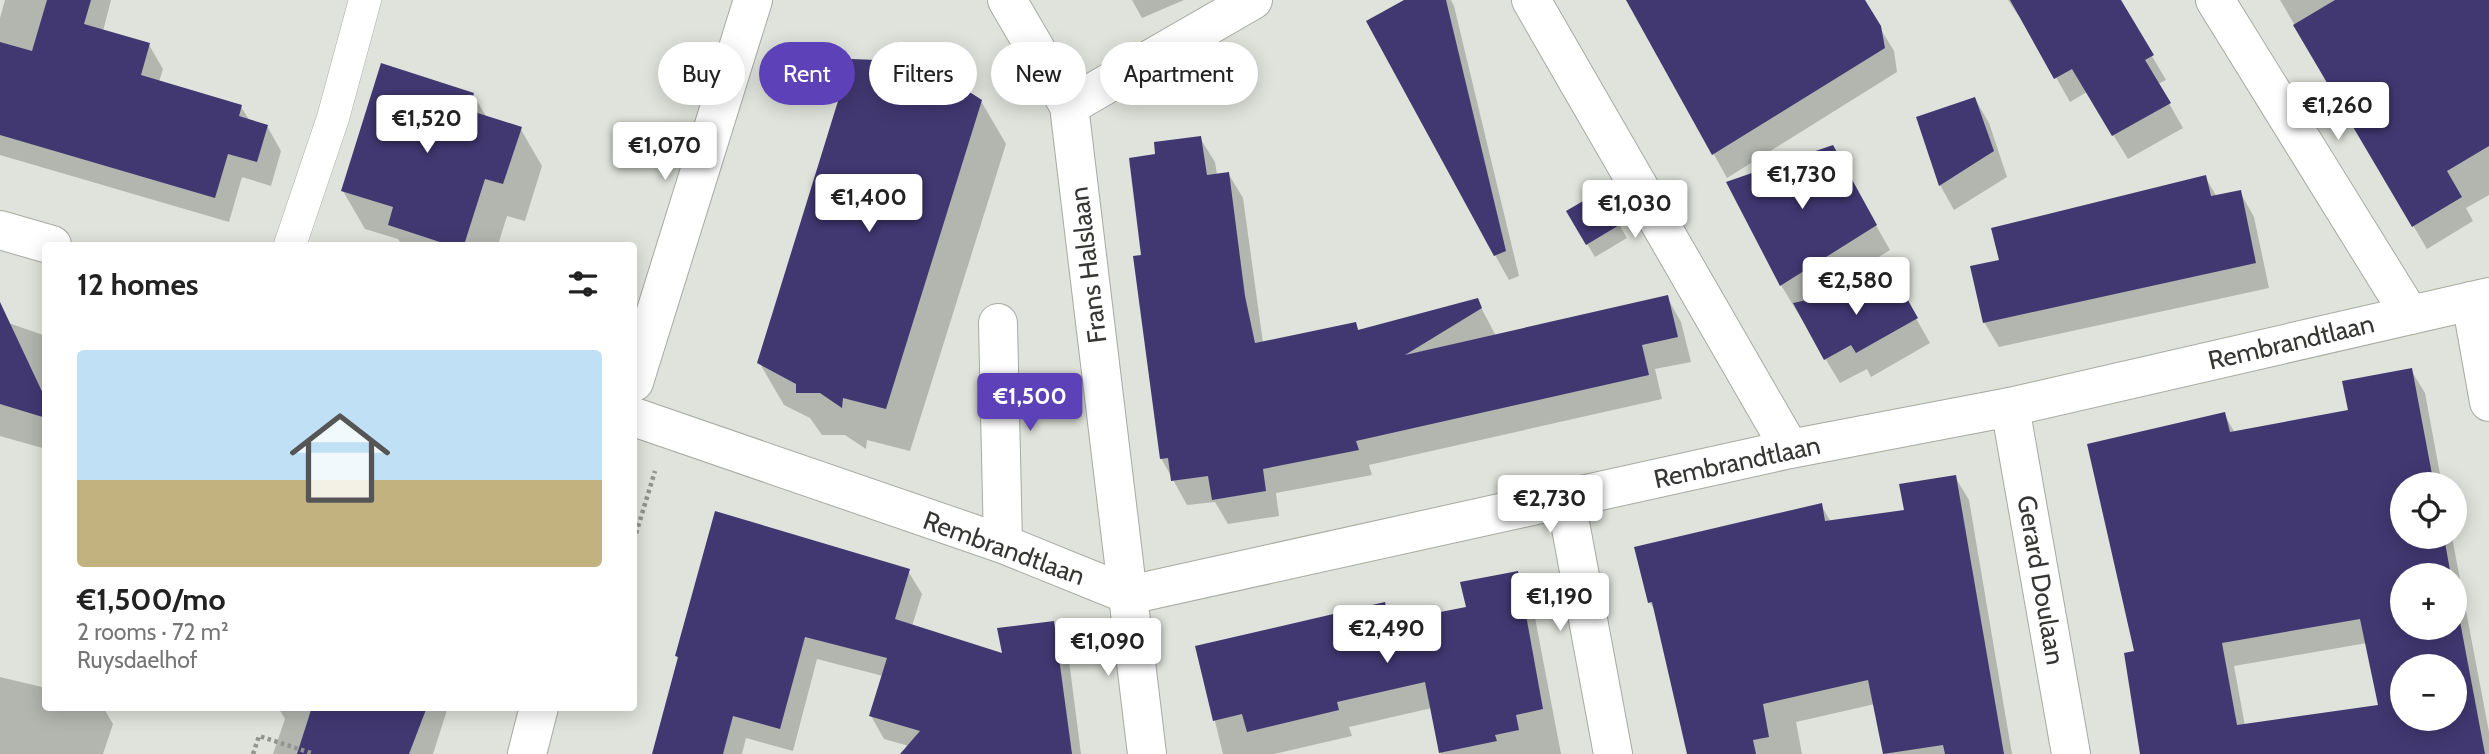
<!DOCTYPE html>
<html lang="en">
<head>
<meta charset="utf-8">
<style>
	body { margin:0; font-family:Cabin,sans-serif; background:#f6f6f6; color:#222; height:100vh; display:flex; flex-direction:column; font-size:26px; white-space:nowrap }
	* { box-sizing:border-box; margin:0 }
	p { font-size:23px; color:#767676 }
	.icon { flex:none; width:38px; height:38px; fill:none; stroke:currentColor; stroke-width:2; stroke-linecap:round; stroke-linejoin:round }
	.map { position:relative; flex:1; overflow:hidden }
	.details { position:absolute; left:42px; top:242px; width:595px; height:469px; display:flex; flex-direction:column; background:#fff; border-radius:7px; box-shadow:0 4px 18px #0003 }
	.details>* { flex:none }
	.top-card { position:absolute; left:658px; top:42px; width:665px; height:63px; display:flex; gap:14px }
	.tools { position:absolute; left:2390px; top:472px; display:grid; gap:14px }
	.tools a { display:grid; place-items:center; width:77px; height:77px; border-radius:50%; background:#fff; box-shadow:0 4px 18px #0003; font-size:35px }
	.price { position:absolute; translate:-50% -60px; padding:0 16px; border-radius:7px; background:#fff; color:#222; font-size:23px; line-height:46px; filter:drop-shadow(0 2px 4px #0008) }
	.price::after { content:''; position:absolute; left:50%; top:42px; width:21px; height:16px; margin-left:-10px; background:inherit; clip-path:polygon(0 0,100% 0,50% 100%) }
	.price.current { background:#5d41b9; color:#fff }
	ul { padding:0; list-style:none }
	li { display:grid; align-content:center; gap:14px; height:371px; padding:0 35px }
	li span { display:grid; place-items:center; height:217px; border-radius:7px; color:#555 }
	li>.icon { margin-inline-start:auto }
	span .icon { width:126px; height:126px; fill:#fffc; stroke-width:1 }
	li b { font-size:30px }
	h2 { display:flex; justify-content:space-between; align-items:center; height:84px; padding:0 35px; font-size:30px }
	.chip { padding:0 24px; border-radius:32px; background:#fff; box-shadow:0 4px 18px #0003; font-size:24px; line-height:63px }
	.chip.current { background:#5d41b9; color:#fff }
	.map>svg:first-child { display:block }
</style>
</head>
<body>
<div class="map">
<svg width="2489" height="754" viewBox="0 0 2489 754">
	<rect width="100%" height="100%" fill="#e0e3db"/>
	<g fill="#0003" fill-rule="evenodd">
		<path d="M5,0h106l-8,31 46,14 14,24 -4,13 82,25 9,14 17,5 14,25 -10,35 -29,-9 -13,45 -229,-67v-137z"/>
		<path d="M1132,0h52l-42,18z"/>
		<path d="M1408,0h43l3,6 65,270 -10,4 -14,-25z"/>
		<path d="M1628,0h235l31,51 3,21 -170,106z"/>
		<path d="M2008,0h111l47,80 -8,4 25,44 -55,31 -41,-67 -17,10 -50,-88 -2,1z"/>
		<path d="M2280,0h176l33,52v143l-23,13 7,13 -46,28z"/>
		<path d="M914,85l67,16 25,43 -96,307 -43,-11 -1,9 -21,-14h-23l-12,-17 -26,-13 -25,-43z"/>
		<path d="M473,94l14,24 33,10 22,38 -17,55 -18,-5 -9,29h-96l-4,-6 -33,-10 -22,-38z"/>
		<path d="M1975,99l14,24 18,54 -53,33 -14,-25 -22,-67z"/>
		<path d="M1200,138l15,24 2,13 11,-2 15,25 20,145 92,-19 4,7 118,-31 19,36 171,-39 14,25 10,40 -36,7 7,30 -293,66 3,10 -96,18 3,23 -51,8 -13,-22 -28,3 -26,-47 -18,-202 14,-100z"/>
		<path d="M1832,148l58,102 -82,51 88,-18 34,60 -59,34 -4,-8 -27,14 -59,-98z"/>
		<path d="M2205,177l12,20 23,-5 14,25 15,71 -270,59 -15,-25z"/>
		<path d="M1601,193l26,45 -32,19 -27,-45z"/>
		<path d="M0,320l46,16v113l-46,-13z"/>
		<path d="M2411,370l14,23 17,92h-39v52h49l37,195v22h-116l7,-47 -13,-64 -133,23 11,60 30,28h-132l-7,-101 88,-239 11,19 115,-22zM2403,576h52v52h-52zM2403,667h52v52h-52z"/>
		<path d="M1955,477l14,23 43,254h-127l-10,-50 -79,18 6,32h-113l-32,-139 -7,-13 171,-97 10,17 75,-10z"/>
		<path d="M908,571l14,23 -10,32 92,29 49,-33 14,23 14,109h-179l7,-8 -25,-7 -13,-23 12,-40 -66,-17 -24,92 -47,-13 -4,16h-88l25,-93 -2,-5z"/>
		<path d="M1517,573l14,24 30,157h-120l-9,-46 -83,19 3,9 -78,18h-51l-26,-107 187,-43 10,18 74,-14z"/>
		<path d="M0,677l46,11v19h57l10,17 -10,30h-103z"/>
		<path d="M278,707h170l-15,47h-160l12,-35z"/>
	</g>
	<g fill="#413872" fill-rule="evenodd">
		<path d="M47,0h44l-7,24 66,19 -9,32 101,30 -3,11 29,9 -11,37 -29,-8 -13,44 -215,-63v-93l32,9z"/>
		<path d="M1404,0h42l60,251 -12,5 -128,-235z"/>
		<path d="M1626,0h239l16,26 4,22 -173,107z"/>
		<path d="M2010,0h111l33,55 -9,5 26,43 -59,33 -40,-67 -18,10z"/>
		<path d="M2335,0h154v146l-42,25 15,26 -50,30 -119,-202z"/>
		<path d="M851,59l26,1 37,23 46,3 22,14 -96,309 -43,-11 -1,10 -22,-15h-24v-9l-39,-21z"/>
		<path d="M381,63l93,30 -6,17 54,17 -19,57 -18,-5 -21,66h-15l-61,-20 5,-18 -52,-16z"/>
		<path d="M1975,97l19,54 -55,35 -23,-69z"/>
		<path d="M1201,136l6,39 22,-3 16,124 10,47 101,-21 2,8 120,-32 4,10 -77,47 263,-60 10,42 -36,8 7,30 -293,66 3,9 -96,19 3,22 -54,9 -4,-24 -37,5 -3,-23 -8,1 -27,-203 8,-1 -12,-97 26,-4 -1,-12z"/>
		<path d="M1833,145l44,80 -97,61 -54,-104z"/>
		<path d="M2206,175l5,21 30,-6 15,73 -273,60 -13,-57 29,-6 -8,-32z"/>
		<path d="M1602,190l19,34 -35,21 -20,-34z"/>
		<path d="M1897,281l21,37 -62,35 -5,-8 -27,15 -31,-57z"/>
		<path d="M0,302l46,98v18l-46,-14z"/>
		<path d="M2412,368l22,117h-31v52h41l7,39h-48v52h52v-33l30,159h-345l-16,-101 10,-2 -47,-207 138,-32 5,20 118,-22 -6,-29zM2360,619l18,86 -141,20 -15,-82zM2403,667h52v52h-52z"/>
		<path d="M1956,475l48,279h-59l-2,-9 -60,9 -15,-74 -105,24 6,33 -16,3 3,14h-69l-35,-152 -4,1 -14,-56 188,-44 3,18 79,-11 -5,-26z"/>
		<path d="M715,511l195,58 -15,50 107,34 -5,-25 57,-7 18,133h-172l20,-23 -51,-15 18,-58 -82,-21 -25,92 -47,-13 -10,38h-71l26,-97 -3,-1z"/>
		<path d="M1518,571l25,138 -27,6 3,15 -24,5 2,6 -58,12 -14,-71 -88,20 2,8 -92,22 -5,-18 -29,7 -18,-75 190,-44 4,20 77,-15 -6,-25z"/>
		<path d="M312,707h115l-18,47h-112z"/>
	</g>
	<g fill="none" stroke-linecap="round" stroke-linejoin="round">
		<g stroke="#a7aaa2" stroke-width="33">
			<path id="lane" d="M290,245l43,-127 32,-118"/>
		</g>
		<g stroke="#a7aaa2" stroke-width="40">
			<g id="street">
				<path d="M1007,0l62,106 78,648"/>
				<path d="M1531,0l259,449"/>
				<path d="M2215,0l195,315"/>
				<path d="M1069,106l184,-106"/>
				<path d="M0,230l52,15"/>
				<path d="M2471,301l18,101"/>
				<path d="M998,323l5,221"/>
				<path d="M2010,407l61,347"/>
				<path d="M634,417l369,127 126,51 661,-146 220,-42 479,-110"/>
				<path d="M1566,501l47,253"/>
			</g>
		</g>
		<g stroke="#a7aaa2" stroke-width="40">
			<g id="secondary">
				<path d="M634,382l119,-382"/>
				<path d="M527,754l12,-47"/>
			</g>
		</g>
		<g stroke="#91938e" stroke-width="4.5" stroke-dasharray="3.5 3.5" stroke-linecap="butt">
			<path d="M634,540l21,-69"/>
			<path d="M253,754l6,-18 55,18"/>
		</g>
		<use href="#lane" stroke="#fff" stroke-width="32"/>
		<use href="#street" stroke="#fff" stroke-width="38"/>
		<use href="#secondary" stroke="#fff" stroke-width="38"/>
	</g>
	<g text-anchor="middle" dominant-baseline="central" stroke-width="7" stroke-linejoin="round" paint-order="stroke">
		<g font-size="26" fill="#363734" stroke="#fff">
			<text transform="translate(1088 265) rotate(-97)">Frans Halslaan</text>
			<text transform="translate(2291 342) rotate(-13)">Rembrandtlaan</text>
			<text transform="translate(1737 462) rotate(-12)">Rembrandtlaan</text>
			<text transform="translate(1004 548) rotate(20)">Rembrandtlaan</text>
			<text transform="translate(2041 580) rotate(80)">Gerard Doulaan</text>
		</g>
	</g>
</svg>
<div class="tools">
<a><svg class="icon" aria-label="locate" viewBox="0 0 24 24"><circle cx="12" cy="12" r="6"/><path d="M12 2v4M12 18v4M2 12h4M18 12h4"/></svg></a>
<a>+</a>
<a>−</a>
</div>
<b class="price" style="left:2338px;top:142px">€1,260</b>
<b class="price" style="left:427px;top:155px">€1,520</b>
<b class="price" style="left:665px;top:182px">€1,070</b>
<b class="price" style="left:1802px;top:211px">€1,730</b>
<b class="price" style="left:869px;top:234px">€1,400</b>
<b class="price" style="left:1635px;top:240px">€1,030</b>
<b class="price" style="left:1856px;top:317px">€2,580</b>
<b class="price current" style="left:1030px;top:433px">€1,500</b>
<b class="price" style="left:1550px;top:535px">€2,730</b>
<b class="price" style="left:1560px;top:633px">€1,190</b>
<b class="price" style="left:1387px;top:665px">€2,490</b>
<b class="price" style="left:1108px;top:678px">€1,090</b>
<div class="top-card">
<a class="chip">Buy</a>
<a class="chip current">Rent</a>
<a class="chip">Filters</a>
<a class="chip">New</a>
<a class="chip">Apartment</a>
</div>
<section class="details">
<h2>12 homes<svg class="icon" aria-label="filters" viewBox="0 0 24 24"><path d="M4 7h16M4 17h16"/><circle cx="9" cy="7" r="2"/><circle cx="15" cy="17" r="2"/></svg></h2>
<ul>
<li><span style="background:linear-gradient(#bfe0f5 60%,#c2b280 0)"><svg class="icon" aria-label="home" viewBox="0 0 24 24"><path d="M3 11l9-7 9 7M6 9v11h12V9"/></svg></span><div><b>€1,500/mo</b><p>2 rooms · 72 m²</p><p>Ruysdaelhof</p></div></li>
</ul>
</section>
</div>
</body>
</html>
